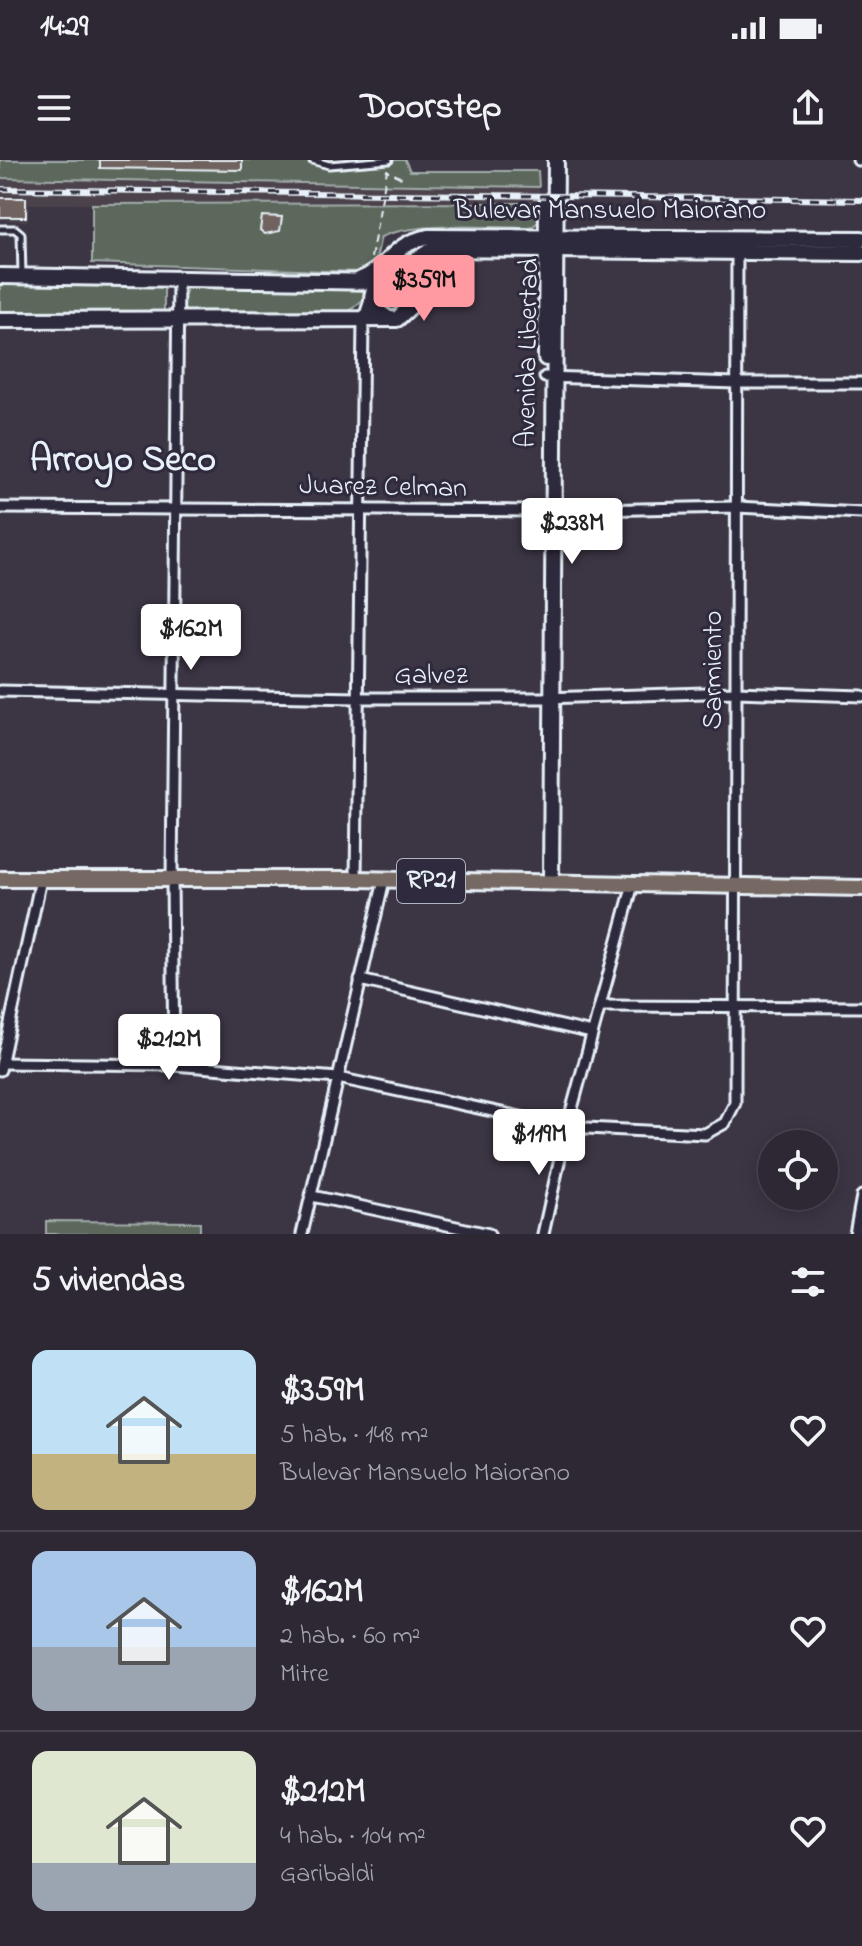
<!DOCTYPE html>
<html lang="es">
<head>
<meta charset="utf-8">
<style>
	body { margin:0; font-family:"Indie Flower",sans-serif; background:#35303b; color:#f1f3f6; height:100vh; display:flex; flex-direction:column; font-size:30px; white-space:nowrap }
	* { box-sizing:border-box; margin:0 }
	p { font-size:26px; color:#a7a6ac }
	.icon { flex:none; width:44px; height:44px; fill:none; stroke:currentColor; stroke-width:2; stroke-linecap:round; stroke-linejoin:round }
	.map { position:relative; height:1074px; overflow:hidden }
	.details { display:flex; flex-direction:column; background:#2d2833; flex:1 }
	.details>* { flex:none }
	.controls { position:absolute; left:758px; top:970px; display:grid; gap:16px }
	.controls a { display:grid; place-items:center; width:80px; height:80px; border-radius:50%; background:#2d2833; box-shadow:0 4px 20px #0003,0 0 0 2px #48444e; font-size:40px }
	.price { position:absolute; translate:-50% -68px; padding:0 18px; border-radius:8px; background:#fff; color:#222; font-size:26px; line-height:52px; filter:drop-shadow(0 2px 4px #0008) }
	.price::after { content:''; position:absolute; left:50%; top:48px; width:24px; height:18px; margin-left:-12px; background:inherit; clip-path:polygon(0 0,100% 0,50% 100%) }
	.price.active { background:#ff9aa2; color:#111 }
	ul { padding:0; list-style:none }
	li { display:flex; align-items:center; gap:24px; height:200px; padding:0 32px }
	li+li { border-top:2px solid #48444e }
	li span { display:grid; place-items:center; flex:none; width:224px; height:160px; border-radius:16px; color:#555 }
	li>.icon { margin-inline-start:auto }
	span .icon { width:96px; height:96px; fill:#fffc; stroke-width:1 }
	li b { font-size:34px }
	h2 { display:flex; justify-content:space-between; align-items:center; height:96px; padding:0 32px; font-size:34px }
	.status { display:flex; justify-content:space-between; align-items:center; height:56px; padding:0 40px; background:#2d2833; direction:ltr }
	.status svg { height:22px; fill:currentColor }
	header { display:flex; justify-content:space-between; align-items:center; height:104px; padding:0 32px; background:#2d2833; font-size:36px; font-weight:800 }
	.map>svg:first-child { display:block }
</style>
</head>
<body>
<div class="status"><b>14:29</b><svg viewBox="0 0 49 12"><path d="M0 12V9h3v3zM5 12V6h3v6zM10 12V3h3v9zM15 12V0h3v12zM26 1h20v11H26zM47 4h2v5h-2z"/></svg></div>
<header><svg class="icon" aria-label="menu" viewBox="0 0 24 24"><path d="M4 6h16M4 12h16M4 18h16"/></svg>Doorstep<svg class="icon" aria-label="share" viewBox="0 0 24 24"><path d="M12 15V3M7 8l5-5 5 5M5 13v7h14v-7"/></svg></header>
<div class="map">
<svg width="862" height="1074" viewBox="0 0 862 1074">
	<rect width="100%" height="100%" fill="#3c3544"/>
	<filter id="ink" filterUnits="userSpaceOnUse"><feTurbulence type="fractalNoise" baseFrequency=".0125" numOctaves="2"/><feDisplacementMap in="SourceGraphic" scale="16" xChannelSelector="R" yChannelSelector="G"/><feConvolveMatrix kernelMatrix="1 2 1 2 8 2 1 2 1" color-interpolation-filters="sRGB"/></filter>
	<g filter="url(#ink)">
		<path fill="#4b434c" d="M0,18l539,9 -1,16 -509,1 -2,17 -27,-1z"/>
		<g fill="#5b675c" stroke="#a2acaa" stroke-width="2">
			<path d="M0,0h405l5,11h128l1,16 -539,-9z"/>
			<path d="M538,43v19l-7,6c-39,0 -117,-7 -150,9l-5,22 -16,13 -268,-9v-59z"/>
			<path d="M0,122l164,1v31l-164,1z"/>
			<path d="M361,124l4,14 -18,15 -161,1 -4,-12 6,-16z"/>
			<circle cx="393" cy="139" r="14"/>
			<path d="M46,1061l154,1v12h-154z"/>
		</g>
		<g fill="#6f635e" stroke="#e8f1f8" stroke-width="2">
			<path d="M100,0h142v10l-142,-2z"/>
			<rect x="0" y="38" width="26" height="19"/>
			<path d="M262,56l20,1 -2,14 -15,3 -5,-4z"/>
		</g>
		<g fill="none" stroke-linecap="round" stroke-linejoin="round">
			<g stroke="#e8f1f8" stroke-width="11">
				<g id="lane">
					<path d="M312,0l17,5 60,-5"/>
					<path d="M0,69h15l6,5 1,41"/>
				</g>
			</g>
			<g stroke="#e8f1f8" stroke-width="15">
				<g id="street">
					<path d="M858,0h4"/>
					<path d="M545,217l191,6h126"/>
					<path d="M0,348l545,3 191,-4 126,6"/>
					<path d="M0,531l358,7h186l192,-6 126,4"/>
					<path d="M356,719l7,-558 7,-21"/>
					<path d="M360,820l232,53"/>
					<path d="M600,846l262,1"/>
					<path d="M2,903l172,2 164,13 229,49 138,7 20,-11 10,-20 2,-854"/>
					<path d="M174,905l-2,-186 6,-600"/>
					<path d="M0,910l41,-191"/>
					<path d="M312,1036l177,38"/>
					<path d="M302,1074l82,-354"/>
					<path d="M543,1074l24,-107 66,-243"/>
					<path d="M855,1074l7,-38"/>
				</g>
			</g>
			<g stroke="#e8f1f8" stroke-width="20">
				<g id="secondary">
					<path d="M0,116l380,6"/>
					<path d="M359,120c32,-12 30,-35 69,-43l434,2"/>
					<path d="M389,159l-15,-10c-6,-18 4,-31 22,-31l16,13"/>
					<path d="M0,160l397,-1 15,-14 4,-45 17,-11 429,4"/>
					<path d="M546,198l1,-155"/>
					<path d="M551,722l5,-722"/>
				</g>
			</g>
			<g stroke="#e8f1f8" stroke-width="20">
				<path id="primary" d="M0,719h356l506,9"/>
			</g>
			<path stroke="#e8f1f8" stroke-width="2" stroke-dasharray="8 6" stroke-linecap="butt" d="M371,98l16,-88 16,9"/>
			<use href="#lane" stroke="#2f2a3d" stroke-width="5"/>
			<use href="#street" stroke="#2f2a3d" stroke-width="9"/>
			<use href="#secondary" stroke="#2f2a3d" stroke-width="14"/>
			<use href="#primary" stroke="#766964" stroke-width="14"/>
			<g stroke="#e8f1f8" stroke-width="6">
				<path id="rail" d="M0,29l862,11"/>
			</g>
			<use href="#rail" stroke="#2f2a3d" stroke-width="3" stroke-dasharray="9" stroke-linecap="butt"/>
		</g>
	</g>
	<g text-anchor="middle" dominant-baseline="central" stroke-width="6" stroke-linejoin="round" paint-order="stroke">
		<rect fill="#2f2a3d" stroke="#b0b5c0" stroke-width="2" x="397" y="699" width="68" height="44" rx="6"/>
		<g font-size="26" font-weight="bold" fill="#e8f1f8">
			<text x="431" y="721">RP21</text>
		</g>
		<g font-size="28" fill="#e8f1f8" stroke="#2f2a3d">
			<text x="610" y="51">Bulevar Mansuelo Maiorano</text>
			<text transform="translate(529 193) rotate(-89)">Avenida Libertad</text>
			<text transform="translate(383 328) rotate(1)">Juarez Celman</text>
			<text transform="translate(714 510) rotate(-90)">Sarmiento</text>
			<text x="431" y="516">Galvez</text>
		</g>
		<g font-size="36" font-weight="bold" fill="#e8f1f8" stroke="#2f2a3d">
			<text x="123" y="301">Arroyo Seco</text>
		</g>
	</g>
</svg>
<div class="controls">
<a><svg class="icon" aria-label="locate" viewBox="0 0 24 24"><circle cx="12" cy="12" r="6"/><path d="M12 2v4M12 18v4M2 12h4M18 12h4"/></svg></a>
</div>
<b class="price active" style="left:424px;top:163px">$359M</b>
<b class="price" style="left:572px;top:406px">$238M</b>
<b class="price" style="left:191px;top:512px">$162M</b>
<b class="price" style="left:169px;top:922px">$212M</b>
<b class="price" style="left:539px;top:1017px">$119M</b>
</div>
<section class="details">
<h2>5 viviendas<svg class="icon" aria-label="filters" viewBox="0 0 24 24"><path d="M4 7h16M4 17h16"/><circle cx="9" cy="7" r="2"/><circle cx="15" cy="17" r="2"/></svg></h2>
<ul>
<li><span style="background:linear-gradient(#bfe0f5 65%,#c2b280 0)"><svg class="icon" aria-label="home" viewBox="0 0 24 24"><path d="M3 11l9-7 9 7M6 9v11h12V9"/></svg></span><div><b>$359M</b><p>5 hab. · 148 m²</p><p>Bulevar Mansuelo Maiorano</p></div><svg class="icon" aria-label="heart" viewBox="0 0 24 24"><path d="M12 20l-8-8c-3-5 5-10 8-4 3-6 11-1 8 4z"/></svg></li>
<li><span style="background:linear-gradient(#a9c7e8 60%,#9aa5b1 0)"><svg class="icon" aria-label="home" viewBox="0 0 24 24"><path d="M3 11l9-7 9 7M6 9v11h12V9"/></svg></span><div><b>$162M</b><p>2 hab. · 60 m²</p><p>Mitre</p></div><svg class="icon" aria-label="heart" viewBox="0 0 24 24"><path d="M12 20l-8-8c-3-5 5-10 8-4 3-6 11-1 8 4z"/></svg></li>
<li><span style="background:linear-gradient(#dfe7d0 70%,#9aa5b1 0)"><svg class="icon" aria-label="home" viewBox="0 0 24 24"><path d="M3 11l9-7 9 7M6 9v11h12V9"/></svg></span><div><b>$212M</b><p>4 hab. · 104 m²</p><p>Garibaldi</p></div><svg class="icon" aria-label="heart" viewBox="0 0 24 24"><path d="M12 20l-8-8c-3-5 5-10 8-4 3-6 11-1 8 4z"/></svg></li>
</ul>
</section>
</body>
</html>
